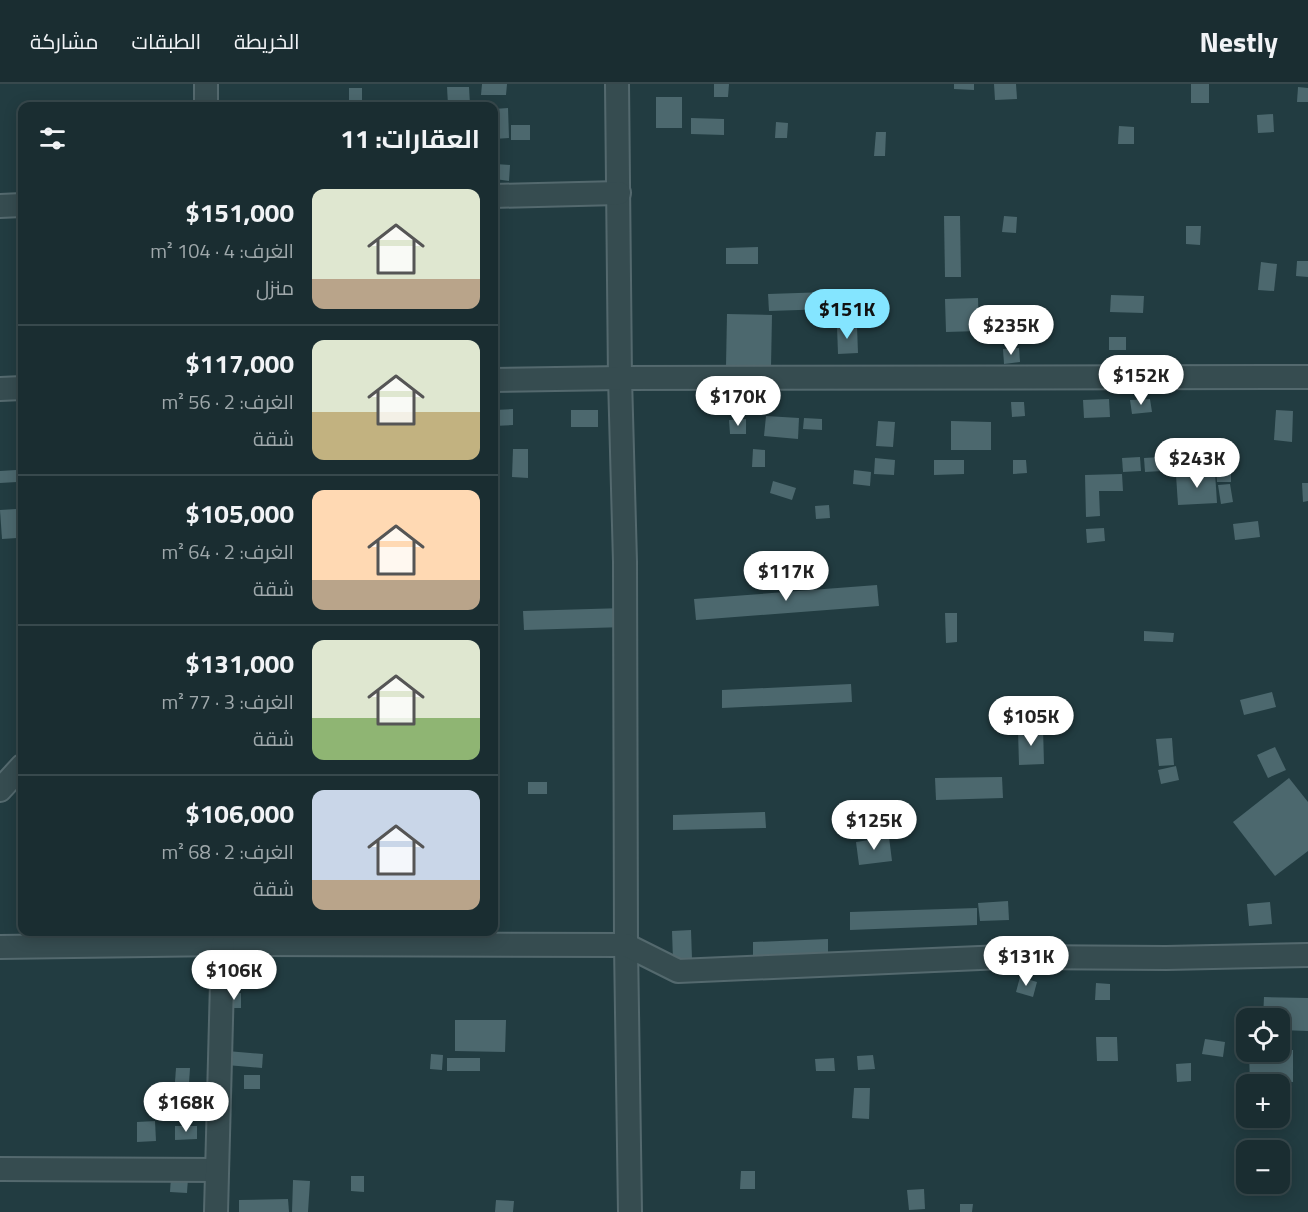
<!DOCTYPE html>
<html lang="ar">
<head>
<meta charset="utf-8">
<style>
	body { margin:0; font-family:"Titillium Web",Cairo,sans-serif; background:#27393d; color:#f1f3f6; direction:rtl; height:100vh; display:flex; flex-direction:column; font-size:22px; white-space:nowrap }
	* { box-sizing:border-box; margin:0 }
	p { font-size:20px; color:#9fa8ab }
	.icon { flex:none; width:33px; height:33px; fill:none; stroke:currentColor; stroke-width:2; stroke-linecap:round; stroke-linejoin:round }
	.map { position:relative; flex:1; overflow:hidden; direction:ltr }
	.details { position:absolute; left:18px; top:18px; width:480px; height:834px; display:flex; flex-direction:column; background:#1a2d31; border-radius:12px; box-shadow:0 3px 15px #0003,0 0 0 2px #38494d; direction:rtl }
	.details>* { flex:none }
	.tools { position:absolute; left:1236px; top:924px; display:grid; gap:12px }
	.tools a { display:grid; place-items:center; width:54px; height:54px; border-radius:12px; background:#1a2d31; box-shadow:0 3px 15px #0003,0 0 0 2px #38494d; font-size:30px }
	.price { position:absolute; translate:-50% -51px; padding:0 14px; border-radius:21px; background:#fff; color:#222; font-size:20px; line-height:39px; filter:drop-shadow(0 2px 3px #0008) }
	.price::after { content:''; position:absolute; left:50%; top:36px; width:18px; height:14px; margin-left:-9px; background:inherit; clip-path:polygon(0 0,100% 0,50% 100%) }
	.price.selected { background:#84e5ff; color:#111 }
	ul { padding:0; list-style:none }
	li { display:flex; align-items:center; gap:18px; height:150px; padding:0 18px }
	li+li { border-top:2px solid #38494d }
	li span { display:grid; place-items:center; flex:none; width:168px; height:120px; border-radius:12px; color:#555 }
	li>.icon { margin-inline-start:auto }
	span .icon { width:72px; height:72px; fill:#fffc; stroke-width:1 }
	li b { font-size:26px }
	h2 { display:flex; justify-content:space-between; align-items:center; height:72px; padding:0 18px; font-size:26px }
	header { display:flex; align-items:center; gap:36px; box-sizing:border-box; height:84px; padding:0 30px; background:#1a2d31; border-bottom:2px solid #38494d }
	header strong { font-size:28px }
	nav { display:flex; gap:33px; margin-inline-start:auto; font-size:21px }
	.map>svg:first-child { display:block }
</style>
</head>
<body>
<header>
<strong>Nestly</strong>
<nav><a>الخريطة</a><a>الطبقات</a><a>مشاركة</a></nav>
</header>
<div class="map">
<svg width="1308" height="1128" viewBox="0 0 1308 1128">
	<rect width="100%" height="100%" fill="#223c41"/>
	<g fill="#4c686e">
		<path d="M482,0h25l-1,11h-25z"/>
		<path d="M714,0h15l-1,13h-14z"/>
		<path d="M954,0h20v6l-20,-1z"/>
		<path d="M994,0h22l1,15 -22,1z"/>
		<rect x="1191" y="0" width="18" height="19"/>
		<path d="M447,3h22l1,18h-22z"/>
		<path d="M1298,3l10,1v14h-11z"/>
		<rect x="349" y="4" width="13" height="16"/>
		<rect x="656" y="13" width="26" height="31"/>
		<path d="M508,24l1,30 -15,1v-30z"/>
		<path d="M1273,30l1,18 -16,1 -1,-18z"/>
		<path d="M691,34l33,1v16l-33,-1z"/>
		<path d="M776,38l12,1 -1,15h-12z"/>
		<rect x="511" y="41" width="19" height="15"/>
		<path d="M1119,42l15,1v17h-16z"/>
		<path d="M876,48h10l-1,24h-11z"/>
		<path d="M495,80l15,1 -1,16 -14,-2z"/>
		<path d="M944,132h16l1,61h-16z"/>
		<path d="M1004,132l13,1 -1,16 -14,-1z"/>
		<path d="M1186,142h15l-1,19 -14,-1z"/>
		<path d="M758,163v17h-32v-16z"/>
		<path d="M1297,177h11v16l-12,-1z"/>
		<path d="M1261,178l16,2 -3,27 -16,-1z"/>
		<path d="M828,208l1,17 -60,2 -1,-17z"/>
		<path d="M1111,211l33,1 -1,17 -33,-1z"/>
		<path d="M978,214l1,33 -33,1 -1,-33z"/>
		<path d="M858,216l1,16 -20,2 -1,-17z"/>
		<path d="M727,230l45,1 -1,52 -45,-1z"/>
		<path d="M837,242h20l1,27 -20,1z"/>
		<rect x="1109" y="253" width="17" height="13"/>
		<path d="M1019,264l1,14 -16,2 -1,-15z"/>
		<path d="M1109,315l1,18 -26,1 -1,-18z"/>
		<path d="M1150,315l2,13 -20,2 -2,-14z"/>
		<path d="M1011,318h13l1,14 -13,1z"/>
		<path d="M513,325v16l-19,1v-16z"/>
		<rect x="571" y="326" width="27" height="17"/>
		<path d="M1276,326l17,1 -1,31 -18,-2z"/>
		<path d="M766,332l33,2 -1,21 -34,-3z"/>
		<path d="M804,334l18,1v11l-19,-1z"/>
		<path d="M746,335v15h-16l-1,-14z"/>
		<path d="M878,337l17,1 -2,25 -17,-1z"/>
		<path d="M951,337l40,1v28h-40z"/>
		<path d="M513,365h15v29l-16,-1z"/>
		<path d="M753,365l12,1v17h-13z"/>
		<path d="M1177,372l1,14 -33,2 -1,-14z"/>
		<path d="M1140,373l1,14 -18,1 -1,-14z"/>
		<path d="M875,374l20,2 -1,15 -20,-1z"/>
		<path d="M934,376h30v14l-30,1z"/>
		<path d="M1013,376h13l1,13 -14,1z"/>
		<path d="M1231,384v14h-14l-1,-13z"/>
		<path d="M16,386l1,12 -17,1v-12z"/>
		<path d="M854,386l17,2 -1,14 -17,-2z"/>
		<path d="M1215,388l2,31 -39,2 -2,-30z"/>
		<path d="M1122,390l1,17h-24l1,25 -14,1 -1,-42z"/>
		<path d="M773,397l23,7 -4,12 -22,-7z"/>
		<path d="M1302,399h6v18l-5,1z"/>
		<path d="M1230,400l3,18 -12,2 -3,-19z"/>
		<path d="M16,401h6v12l-5,1z"/>
		<path d="M829,421l1,13 -14,1 -1,-13z"/>
		<path d="M16,425l1,29 -15,1 -2,-29z"/>
		<path d="M1258,437l2,16 -25,3 -2,-16z"/>
		<path d="M1104,444l1,13 -18,2 -1,-14z"/>
		<path d="M877,501l2,21 -183,14 -2,-21z"/>
		<path d="M624,524l1,19 -101,3 -1,-19z"/>
		<path d="M945,529h12v29l-11,1z"/>
		<path d="M1144,547l30,2 -1,9 -29,-1z"/>
		<path d="M851,600l1,18 -130,6v-18z"/>
		<path d="M1272,608l4,15 -32,8 -4,-15z"/>
		<path d="M1043,644l1,36 -25,1 -1,-35z"/>
		<path d="M1172,654l2,27 -15,1 -3,-27z"/>
		<path d="M1275,663l11,23 -18,8 -11,-23z"/>
		<path d="M1176,682l3,14 -18,4 -3,-14z"/>
		<path d="M1002,693l1,21 -67,2 -1,-22z"/>
		<path d="M1289,694l19,24v49l-33,25 -42,-54z"/>
		<rect x="528" y="698" width="19" height="12"/>
		<path d="M765,728l1,16 -93,2v-15z"/>
		<path d="M889,753l3,24 -33,4 -3,-23z"/>
		<path d="M1008,817l1,19 -29,1 -2,-18z"/>
		<path d="M1270,818l2,22 -23,2 -2,-22z"/>
		<path d="M977,824v17l-127,5v-18z"/>
		<path d="M691,846l1,29 -19,1 -1,-29z"/>
		<path d="M828,855v14l-75,3v-14z"/>
		<path d="M1020,893l17,5 -4,15 -17,-5z"/>
		<path d="M1096,899l14,1v16h-15z"/>
		<path d="M241,909v15h-15v-14z"/>
		<path d="M1264,913l44,1v33l-28,-1v-12h-17z"/>
		<path d="M455,936h51l-1,32 -50,-1z"/>
		<path d="M1096,953h21l1,24h-21z"/>
		<path d="M1205,955l20,3 -2,15 -21,-3z"/>
		<path d="M1280,966h13v32l-43,2 -1,-32h31z"/>
		<path d="M227,967l36,3 -1,14 -36,-3z"/>
		<path d="M431,970l12,1 -1,15 -12,-1z"/>
		<path d="M873,971l2,14 -17,1 -1,-14z"/>
		<rect x="447" y="974" width="33" height="13"/>
		<path d="M834,974l1,13h-19l-1,-12z"/>
		<path d="M1191,979v18l-14,1 -1,-18z"/>
		<path d="M176,984h14l-1,15 -14,-1z"/>
		<rect x="244" y="991" width="16" height="14"/>
		<path d="M854,1004h16l-1,31 -17,-1z"/>
		<path d="M155,1037l1,20 -19,1v-20z"/>
		<path d="M175,1042h22v13l-22,1z"/>
		<path d="M741,1087h14v18h-15z"/>
		<path d="M351,1092h13v16l-13,-1z"/>
		<path d="M171,1093l17,1 -1,15 -17,-1z"/>
		<path d="M293,1096l17,1 -2,31h-16z"/>
		<path d="M924,1105l1,20 -16,1 -2,-20z"/>
		<path d="M288,1115l1,13h-50v-12z"/>
		<path d="M496,1116l18,1 -1,11h-18z"/>
		<path d="M960,1120h13l-1,8h-12z"/>
	</g>
	<g fill="none" stroke-linecap="round" stroke-linejoin="round">
		<g stroke="#54696e" stroke-width="26">
			<g id="minor">
				<path d="M617,0l3,294 5,184 1,383 4,267"/>
				<path d="M206,22v-22"/>
				<path d="M494,112l125,-3"/>
				<path d="M0,122l22,-1"/>
				<path d="M494,296l126,-2 688,-1"/>
				<path d="M0,305l22,-1"/>
				<path d="M0,706l22,-24"/>
				<path d="M0,863l223,-3 403,1 52,26 325,-14 163,1 142,-3"/>
				<path d="M0,1085l217,1"/>
				<path d="M216,1128l7,-268"/>
			</g>
		</g>
		<use href="#minor" stroke="#364c50" stroke-width="22"/>
	</g>
</svg>
<div class="tools">
<a><svg class="icon" aria-label="locate" viewBox="0 0 24 24"><circle cx="12" cy="12" r="6"/><path d="M12 2v4M12 18v4M2 12h4M18 12h4"/></svg></a>
<a>+</a>
<a>−</a>
</div>
<b class="price selected" style="left:847px;top:256px">$151K</b>
<b class="price" style="left:1011px;top:272px">$235K</b>
<b class="price" style="left:1141px;top:322px">$152K</b>
<b class="price" style="left:738px;top:343px">$170K</b>
<b class="price" style="left:1197px;top:405px">$243K</b>
<b class="price" style="left:786px;top:518px">$117K</b>
<b class="price" style="left:1031px;top:663px">$105K</b>
<b class="price" style="left:874px;top:767px">$125K</b>
<b class="price" style="left:1026px;top:903px">$131K</b>
<b class="price" style="left:234px;top:917px">$106K</b>
<b class="price" style="left:186px;top:1049px">$168K</b>
<section class="details">
<h2>العقارات: 11<svg class="icon" aria-label="filters" viewBox="0 0 24 24"><path d="M4 7h16M4 17h16"/><circle cx="9" cy="7" r="2"/><circle cx="15" cy="17" r="2"/></svg></h2>
<ul>
<li><span style="background:linear-gradient(#dfe7d0 75%,#b9a48a 0)"><svg class="icon" aria-label="home" viewBox="0 0 24 24"><path d="M3 11l9-7 9 7M6 9v11h12V9"/></svg></span><div><b>$151,000</b><p>الغرف: 4 · 104 m²</p><p>منزل</p></div></li>
<li><span style="background:linear-gradient(#dfe7d0 60%,#c2b280 0)"><svg class="icon" aria-label="home" viewBox="0 0 24 24"><path d="M3 11l9-7 9 7M6 9v11h12V9"/></svg></span><div><b>$117,000</b><p>الغرف: 2 · 56 m²</p><p>شقة</p></div></li>
<li><span style="background:linear-gradient(#ffd9b3 75%,#b9a48a 0)"><svg class="icon" aria-label="home" viewBox="0 0 24 24"><path d="M3 11l9-7 9 7M6 9v11h12V9"/></svg></span><div><b>$105,000</b><p>الغرف: 2 · 64 m²</p><p>شقة</p></div></li>
<li><span style="background:linear-gradient(#dfe7d0 65%,#8fb573 0)"><svg class="icon" aria-label="home" viewBox="0 0 24 24"><path d="M3 11l9-7 9 7M6 9v11h12V9"/></svg></span><div><b>$131,000</b><p>الغرف: 3 · 77 m²</p><p>شقة</p></div></li>
<li><span style="background:linear-gradient(#c9d6e8 75%,#b9a48a 0)"><svg class="icon" aria-label="home" viewBox="0 0 24 24"><path d="M3 11l9-7 9 7M6 9v11h12V9"/></svg></span><div><b>$106,000</b><p>الغرف: 2 · 68 m²</p><p>شقة</p></div></li>
</ul>
</section>
</div>
</body>
</html>
